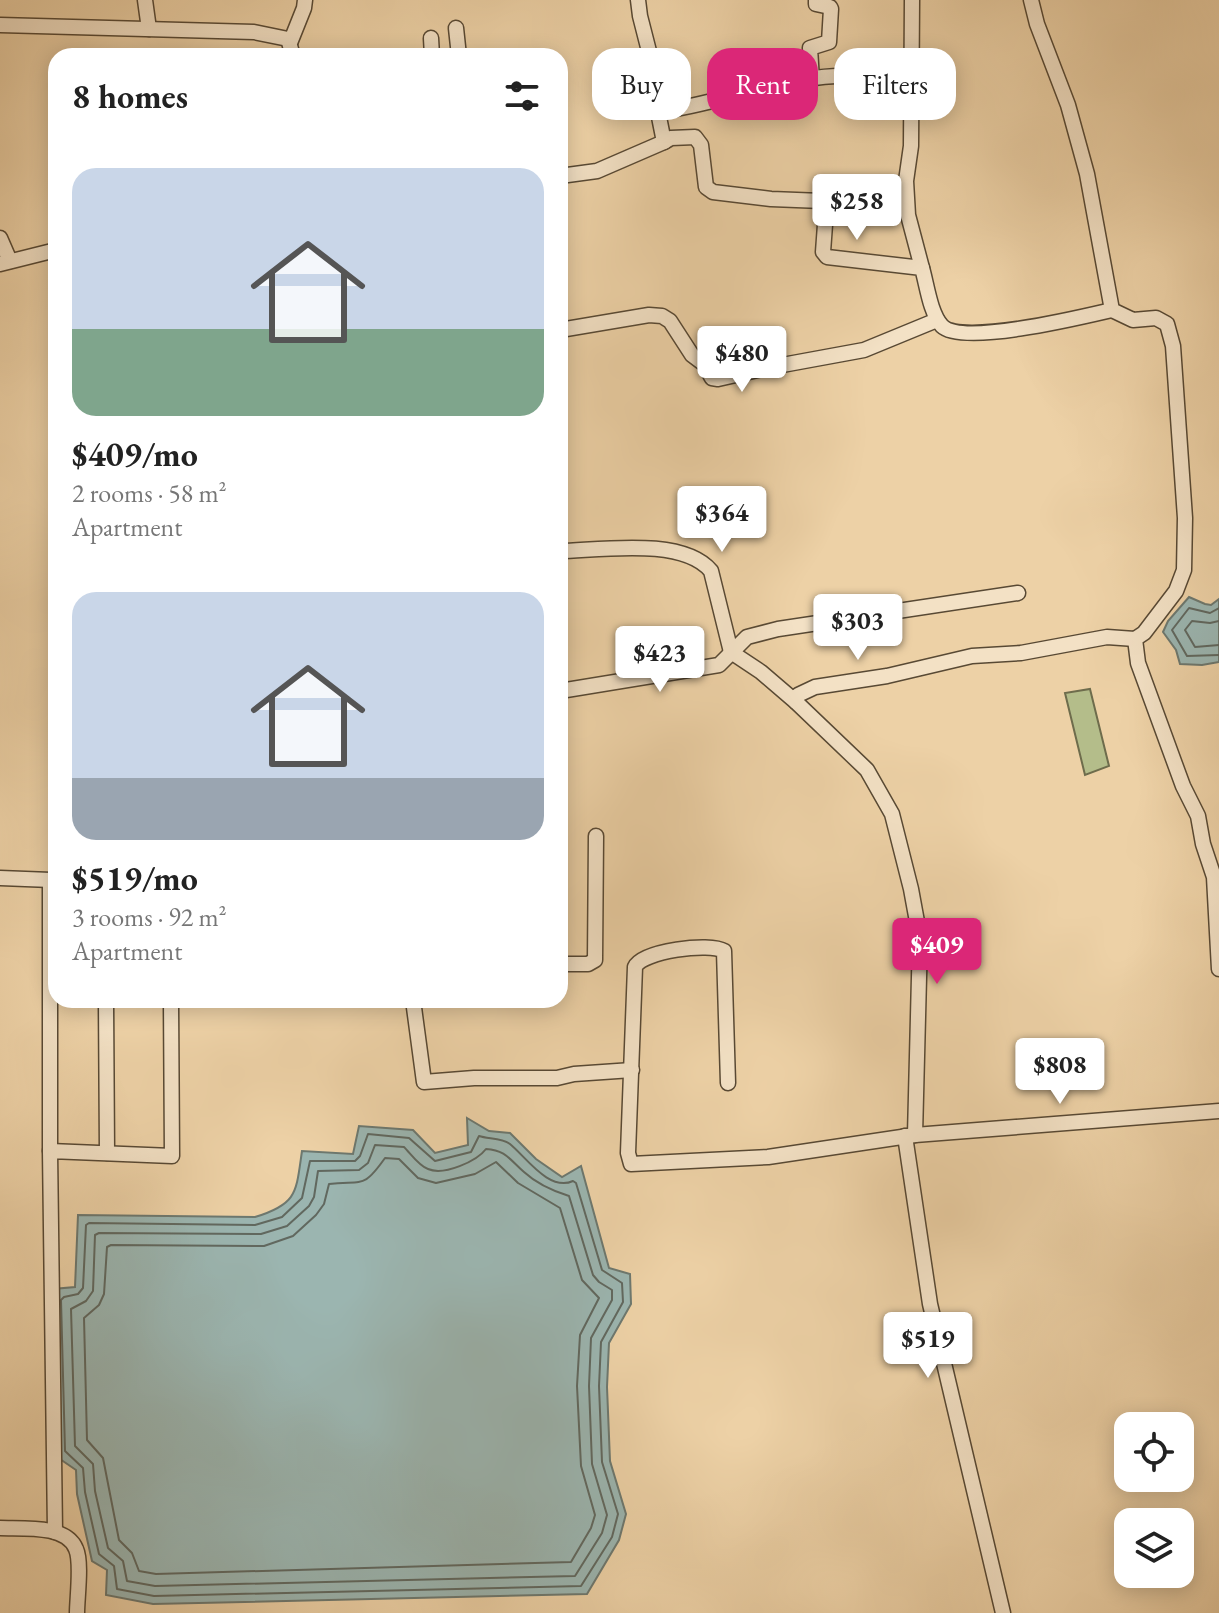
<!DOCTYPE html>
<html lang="en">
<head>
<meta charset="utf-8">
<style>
	body { margin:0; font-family:"EB Garamond",serif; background:#f2f2f2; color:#222; height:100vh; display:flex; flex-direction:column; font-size:30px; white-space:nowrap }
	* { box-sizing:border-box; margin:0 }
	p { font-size:26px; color:#767676 }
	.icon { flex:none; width:44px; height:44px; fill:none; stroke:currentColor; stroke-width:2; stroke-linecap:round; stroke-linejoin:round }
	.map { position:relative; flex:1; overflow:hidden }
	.details { position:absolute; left:48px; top:48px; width:520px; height:960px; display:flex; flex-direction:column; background:#fff; border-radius:24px; box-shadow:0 4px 20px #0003 }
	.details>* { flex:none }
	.banner { position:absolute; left:592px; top:48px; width:506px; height:72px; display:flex; gap:16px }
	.tools { position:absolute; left:1114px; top:1412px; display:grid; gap:16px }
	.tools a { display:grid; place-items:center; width:80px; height:80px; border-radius:16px; background:#fff; box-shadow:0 4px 20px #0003; font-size:40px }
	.price { position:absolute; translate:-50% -68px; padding:0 18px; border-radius:8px; background:#fff; color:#222; font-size:26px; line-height:52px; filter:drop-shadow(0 2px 4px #0008) }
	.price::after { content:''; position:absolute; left:50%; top:48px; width:24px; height:18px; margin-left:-12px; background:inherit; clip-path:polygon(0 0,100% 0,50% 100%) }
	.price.current { background:#db2777; color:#fff }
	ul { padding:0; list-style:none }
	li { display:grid; align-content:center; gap:16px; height:424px; padding:0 24px }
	li span { display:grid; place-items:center; height:248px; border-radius:24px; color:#555 }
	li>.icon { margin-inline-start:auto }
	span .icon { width:144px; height:144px; fill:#fffc; stroke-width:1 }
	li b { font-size:34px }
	h2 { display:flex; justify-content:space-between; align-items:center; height:96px; padding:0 24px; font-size:34px }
	.chip { padding:0 28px; border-radius:24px; background:#fff; box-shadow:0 4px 20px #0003; font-size:28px; line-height:72px }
	.chip.current { background:#db2777; color:#fff }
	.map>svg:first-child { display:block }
</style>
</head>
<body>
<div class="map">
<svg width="1219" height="1613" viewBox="0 0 1219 1613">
	<rect width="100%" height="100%" fill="#edd1a6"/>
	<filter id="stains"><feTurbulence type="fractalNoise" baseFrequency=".0025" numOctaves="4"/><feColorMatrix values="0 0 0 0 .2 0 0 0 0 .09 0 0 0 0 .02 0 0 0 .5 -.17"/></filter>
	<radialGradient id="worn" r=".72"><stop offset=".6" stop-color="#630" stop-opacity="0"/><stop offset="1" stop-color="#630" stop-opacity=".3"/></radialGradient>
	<path fill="#b4bd8a" stroke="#6e6c4c" stroke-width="2" d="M1090,689l19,77 -24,9 -20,-82z"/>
	<g fill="#9bb5b0" stroke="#6d786f" stroke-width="2">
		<path d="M1189,597l16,7 6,1 8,-6v63l-17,3 -22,-1 -4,-14 -13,-18 5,-11z"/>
		<path d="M467,1118l22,13 21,2 26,26 26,18 19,-11 28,102 21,6 1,30 -22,39 -2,44 3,74 16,53 -7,26 -32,54 -434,10 -47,-9 1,-25 -15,-9 -15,-67 -1,-24 -19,-13 -4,-168 22,-2 3,-72 177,2c43,-13 41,-25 47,-66l51,3 6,-28 54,4 22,23 33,-8z"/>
	</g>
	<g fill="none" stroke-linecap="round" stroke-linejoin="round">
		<g stroke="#61685f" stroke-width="2">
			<path d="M1219,608l-9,5 -21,-5 -17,22 15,26 32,-1"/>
			<path d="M1219,621l-9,2 -18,-2 -7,9 10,17 24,-2"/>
			<path d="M368,1134l41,4 26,23 36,-9 8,-16c9,3 23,2 31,8 16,13 39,48 63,37l3,2 26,87 20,13 1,19 -22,40 -2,44 3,76 16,52 -6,23 -31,49 -427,10 -37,-7 -3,-23 -15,-12 -14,-62 -2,-24 -18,-17 -4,-151 3,-3 14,-3 5,-6 3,-63 3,-2 166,2 27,-8 20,-19 8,-37h45l5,-5z"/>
			<path d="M375,1145l29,2c7,7 15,19 24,22 16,7 49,-8 58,-20 20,1 24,11 38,23 13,12 29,19 45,24l24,79 6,7 13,8v10l-21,38 -2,48 3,78 15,51 -5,18 -27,43 -420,10 -28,-5 -4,-20 -15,-13 -13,-57 -2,-27 -18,-18 -4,-137 15,-8 7,-10 2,-56 4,-2 162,1 26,-8 22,-20 5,-9 4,-26 41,-1 9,-7z"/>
			<path d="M385,1158l14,1 19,19 18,5 39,-9 21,-12 22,21 42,25 22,72 17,18 -19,37 -3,51 4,80 14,49 -4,13 -20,34 -415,12 -17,-3 -7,-18 -13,-13 -16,-82 -16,-18 -3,-122 15,-13 5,-11 3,-47 4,-2 153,1 29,-10 23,-21 8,-11 5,-20c35,-4 34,5 56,-26z"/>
		</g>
		<g stroke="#584934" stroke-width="17">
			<g id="street">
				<path d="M145,0l4,29"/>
				<path d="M638,0l2,16 12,47 6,49"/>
				<path d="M912,0l-1,146 -5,35 2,34 14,53"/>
				<path d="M1031,0l6,24 31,81 19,69 25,136 21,10 23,-2 11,6 6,22 12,172 -1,52 -8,21 -32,42 -9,6 3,24 45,123 15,30 5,28 11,33 5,92"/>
				<path d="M0,25l254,7 34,7 5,17"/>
				<path d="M456,28l3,28"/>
				<path d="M431,38l1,18"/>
				<path d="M290,43l14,-35 1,-8"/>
				<path d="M812,80l-2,-32 19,-6 2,-33 -1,-2 -14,-3v-4"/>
				<path d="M664,142l7,-4 24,-1 6,8 5,42 7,5 58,7 51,2 4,10 -3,41 4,5 95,11c5,17 8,45 20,58 20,20 140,-9 170,-16"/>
				<path d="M560,176l37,-5 67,-29 -6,-30c60,-8 118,-33 178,-36 25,-1 50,1 75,3"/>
				<path d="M0,238l10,23"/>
				<path d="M0,264l56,-14"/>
				<path d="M560,330l89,-15 13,1 8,5 22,34 12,9 8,14 6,1 48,-11 98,-18 73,-30"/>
				<path d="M560,551c41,-1 123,-14 151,20l20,81 30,20 35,30"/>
				<path d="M560,691l159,-26 28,-28 31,-8 240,-36"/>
				<path d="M0,878l51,2"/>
				<path d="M560,964h28l7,-4 1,-124"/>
				<path d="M106,1000l1,153"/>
				<path d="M413,1000l11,82 50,-4h83l17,-4 58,-4"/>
				<path d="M728,1083l-4,-132c-14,-9 -82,0 -89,16l-7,186 3,11 137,-7 147,-22 304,-24"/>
				<path d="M915,1135l5,-197 -9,-49 -19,-75 -25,-44 -71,-68 2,-7 17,-8 72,-11 85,-20 49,-3 86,-16 28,2"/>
				<path d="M905,1136l25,168 73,309"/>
				<path d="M50,1151v-265l1,-6 5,-2"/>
				<path d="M0,1528c22,1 66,-4 76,21 6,13 1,49 1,64"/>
				<path d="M55,1532l-5,-381 122,5 -1,-156"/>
			</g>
		</g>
		<use href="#street" stroke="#f3e1c5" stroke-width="14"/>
	</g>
	<rect width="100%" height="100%" filter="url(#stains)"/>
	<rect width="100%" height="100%" fill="url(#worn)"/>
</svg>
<div class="tools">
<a><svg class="icon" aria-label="locate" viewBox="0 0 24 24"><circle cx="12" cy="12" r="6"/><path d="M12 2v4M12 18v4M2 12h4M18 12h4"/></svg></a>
<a><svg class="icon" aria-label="layers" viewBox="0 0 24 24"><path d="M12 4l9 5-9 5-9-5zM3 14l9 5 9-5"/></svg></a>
</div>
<b class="price" style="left:857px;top:242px">$258</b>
<b class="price" style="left:742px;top:394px">$480</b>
<b class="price" style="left:722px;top:554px">$364</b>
<b class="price" style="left:858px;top:662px">$303</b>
<b class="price" style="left:660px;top:694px">$423</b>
<b class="price current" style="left:937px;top:986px">$409</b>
<b class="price" style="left:1060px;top:1106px">$808</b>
<b class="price" style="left:928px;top:1380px">$519</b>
<div class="banner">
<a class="chip">Buy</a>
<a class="chip current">Rent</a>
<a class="chip">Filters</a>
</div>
<section class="details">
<h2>8 homes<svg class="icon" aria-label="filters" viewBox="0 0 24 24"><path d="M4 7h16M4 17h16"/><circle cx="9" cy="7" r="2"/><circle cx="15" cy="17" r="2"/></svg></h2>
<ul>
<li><span style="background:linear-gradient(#c9d6e8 65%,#7fa58c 0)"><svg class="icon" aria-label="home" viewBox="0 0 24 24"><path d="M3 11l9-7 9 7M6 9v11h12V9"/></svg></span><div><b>$409/mo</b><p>2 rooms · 58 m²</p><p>Apartment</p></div></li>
<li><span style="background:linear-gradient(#c9d6e8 75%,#9aa5b1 0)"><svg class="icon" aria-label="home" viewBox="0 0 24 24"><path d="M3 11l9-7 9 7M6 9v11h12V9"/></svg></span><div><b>$519/mo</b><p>3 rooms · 92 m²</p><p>Apartment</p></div></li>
</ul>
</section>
</div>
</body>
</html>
